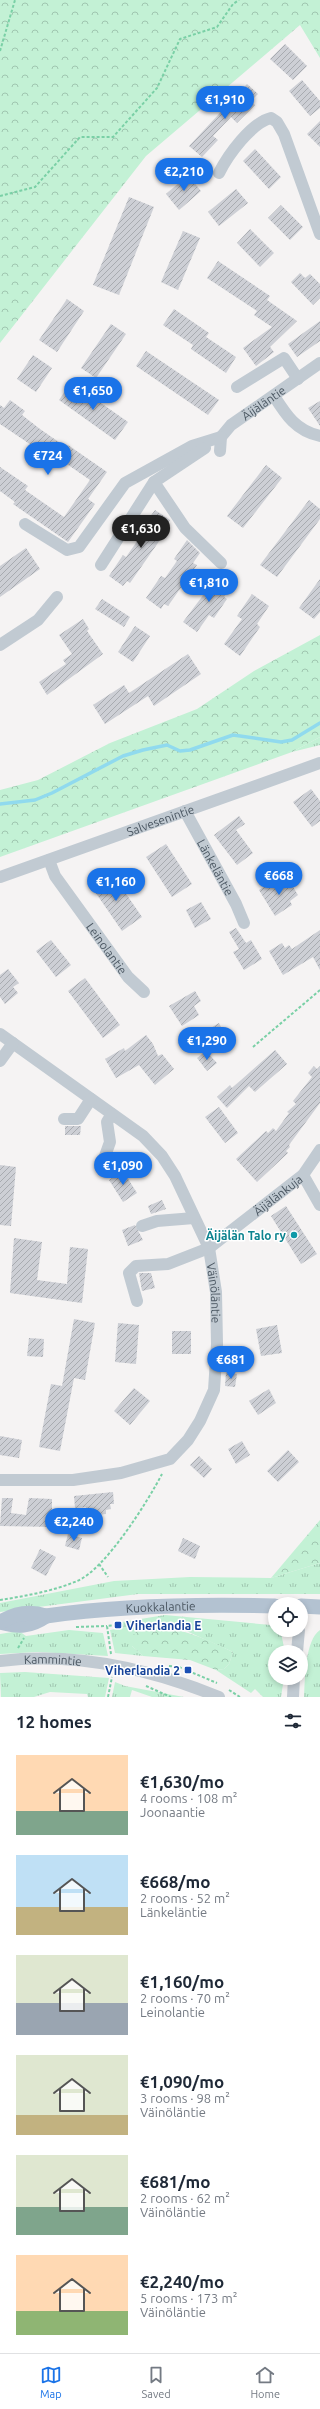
<!DOCTYPE html>
<html lang="en">
<head>
<meta charset="utf-8">
<style>
	body { margin:0; font-family:Ubuntu,sans-serif; background:#f6f6f7; color:#1f2937; height:100vh; display:flex; flex-direction:column; font-size:15px; white-space:nowrap }
	* { box-sizing:border-box; margin:0 }
	p { font-size:13px; color:#747a83 }
	.icon { flex:none; width:22px; height:22px; fill:none; stroke:currentColor; stroke-width:2; stroke-linecap:round; stroke-linejoin:round }
	.map { position:relative; height:1697px; overflow:hidden }
	.side { display:flex; flex-direction:column; background:#fff; flex:1 }
	.side>* { flex:none }
	.buttons { position:absolute; left:268px; top:1597px; display:grid; gap:8px }
	.buttons a { display:grid; place-items:center; width:40px; height:40px; border-radius:50%; background:#fff; box-shadow:0 2px 6px #0003; font-size:20px }
	.price { position:absolute; translate:-50% -34px; padding:0 9px; border-radius:14px; background:#1a73e8; color:#fff; font-size:13px; line-height:26px; filter:drop-shadow(0 1px 2px #0008) }
	.price::after { content:''; position:absolute; left:50%; top:24px; width:12px; height:9px; margin-left:-6px; background:inherit; clip-path:polygon(0 0,100% 0,50% 100%) }
	.price.current { background:#222; color:#fff }
	ul { padding:0; list-style:none }
	li { display:flex; align-items:center; gap:12px; height:100px; padding:0 16px }
	li span { display:grid; place-items:center; flex:none; width:112px; height:80px; border-radius:0px; color:#555 }
	li>.icon { margin-inline-start:auto }
	span .icon { width:48px; height:48px; fill:#fffc; stroke-width:1 }
	li b { font-size:17px }
	h2 { display:flex; justify-content:space-between; align-items:center; height:48px; padding:0 16px; font-size:17px }
	.tabs { display:flex; justify-content:space-around; align-items:center; height:56px; border-top:1px solid #e0e1e3; background:#fff; font-size:11px; color:#747a83 }
	.tabs a { display:grid; justify-items:center; gap:2px }
	.tabs .current { color:#1a73e8 }
	.map>svg:first-child { display:block }
</style>
</head>
<body>
<div class="map">
<svg width="320" height="1697" viewBox="0 0 320 1697">
	<defs>
		<pattern id="grass-tufts" width="24" height="20" patternUnits="userSpaceOnUse"><rect width="24" height="20" fill="#c3f1d5"/><path d="M3 7l-1-3M5 7V3M7 7l1-3M15 17l-1-3M17 17v-4M19 17l1-3" fill="none" stroke="#a0c6b0"/></pattern>
		<pattern id="forest-crowns" width="20" height="18" patternUnits="userSpaceOnUse"><rect width="20" height="18" fill="#c3f1d5"/><path d="M2 6a3 3 0 1 1 6 0M12 15a3 3 0 1 1 6 0" fill="none" stroke="#a0c6b0"/></pattern>
		<pattern id="building-hatch" width="6" height="6" patternUnits="userSpaceOnUse"><rect width="6" height="6" fill="#cdcfd5"/><path d="M-1 1l2-2M0 6l6-6M5 7l2-2" fill="none" stroke="#a8abb0"/></pattern>
	</defs>
	<rect width="100%" height="100%" fill="#f5f3f3"/>
	<g fill="url(#grass-tufts)">
		<path d="M320,737v8l-28,7z"/>
		<path d="M320,1563v31h-182l-138,18v-9l114,-22 76,-4 81,1z"/>
		<path d="M165,1615l106,10 4,5 6,3 4,19h-10v26h9l-3,19h-18l-8,-8 -4,4 -35,-23 8,-1 5,-5 4,-12 -49,-22 -32,-4 -20,20 11,10 -28,-3 -5,-23 11,-2 1,-6z"/>
		<path d="M69,1630l34,3 5,23 -70,-4 -38,2v-20l19,-3 7,5z"/>
		<path d="M320,1630v67h-16c1,-18 1,-57 16,-67z"/>
		<path d="M25,1672l84,6 -4,19h-17l-1,-3 -37,-2 -16,5h-33l-1,-24z"/>
		<path d="M115,1682l10,4 59,11h-32l-20,-7 -2,7h-18z"/>
	</g>
	<g fill="url(#forest-crowns)">
		<path d="M0,0h320v58l-20,-33 -154,131 -146,187z"/>
		<path d="M320,635v102l-28,15 -292,105v-67l38,-10 72,-37 87,-34 57,-38z"/>
		<path d="M320,1520v43l-49,15z"/>
		<path d="M152,1626c32,3 52,12 81,26l-4,12 -5,5 -8,1 -26,-10 -47,-4 -11,-10 -1,-6 5,-8z"/>
	</g>
	<g fill="none" stroke-linecap="round" stroke-linejoin="round">
		<path stroke="#90daee" stroke-width="3.5" d="M0,804l35,-4 17,-7 71,-37 20,-6 24,-5 13,6 10,-1 43,-15 48,7 11,-2 28,-17"/>
	</g>
	<g fill="url(#building-hatch)">
		<path d="M285,44l22,22 -14,14 -23,-21z"/>
		<path d="M302,80l18,21v7l-10,8 -21,-25z"/>
		<path d="M247,84l11,10 -7,7 4,4 -18,18 -6,-6 -18,19 5,4 -16,17 -13,-11z"/>
		<path d="M320,121v26l-13,-13z"/>
		<path d="M255,149l26,28 -12,12 -26,-28z"/>
		<path d="M188,175l13,16 -22,19 -13,-16z"/>
		<path d="M236,189l12,14 -29,23 -11,-14z"/>
		<path d="M129,197l25,10 -35,88 -26,-10z"/>
		<path d="M281,205l22,22 -13,13 -22,-22z"/>
		<path d="M250,229l24,24 -14,14 -23,-24z"/>
		<path d="M183,231l17,7 -22,52 -17,-8z"/>
		<path d="M218,261l52,35 -3,4 30,21 -27,26 4,5 -18,14 -13,-18 29,-21 -18,-12 3,-4 -50,-33z"/>
		<path d="M300,273l5,5 5,-4 10,10v14l-7,7 -22,-23z"/>
		<path d="M67,299l17,12 -27,41 -18,-12z"/>
		<path d="M174,309l35,24 -3,4 30,20 -10,16 -35,-24 2,-4 -30,-20z"/>
		<path d="M320,321v20l-23,16 -9,-13z"/>
		<path d="M111,324l15,10 -30,44 -15,-10z"/>
		<path d="M146,351l73,49 -11,15 -72,-49z"/>
		<path d="M33,355l19,13 -16,24 -19,-13z"/>
		<path d="M71,382l57,40 -13,18 -56,-40z"/>
		<path d="M10,400l15,11 -3,4 18,14 26,18 2,-2 39,27 -19,27 7,5 -27,38 -55,-38 2,-2 -15,-11v-24l28,19 -3,4 39,27 26,-37 -29,-20 -3,3 -58,-39v-19l4,3z"/>
		<path d="M320,401v25l-12,-18z"/>
		<path d="M266,465l16,13 -39,50 -16,-12z"/>
		<path d="M309,500l11,9v10l-43,58 -17,-12z"/>
		<path d="M155,510l15,10 -4,5 3,2 -39,56 -3,-2 -4,5 -14,-10 14,-21 3,2 19,-27 -3,-2z"/>
		<path d="M187,540l13,13 -7,10 4,2 -29,41 -4,-2 -3,5 -15,-11 15,-22 4,2 12,-17 -3,-2z"/>
		<path d="M26,548l14,21 -40,28v-31z"/>
		<path d="M219,574l14,10 -9,13 3,2 -13,19 -5,-3 -12,17 -14,-10z"/>
		<path d="M320,579v33l-6,7 -15,-11z"/>
		<path d="M252,594l17,12 -12,18 3,3 -20,29 -16,-12 18,-25 -5,-3z"/>
		<path d="M102,599l28,18 -6,10 -29,-18z"/>
		<path d="M83,619l6,10 -2,2 16,23 -56,41 -8,-13 27,-18 -3,-4 9,-6 -13,-19z"/>
		<path d="M135,626l15,10 -17,26 -15,-10z"/>
		<path d="M188,654l13,20 -47,32 -6,-10 -43,28 -12,-19 31,-20 5,8z"/>
		<path d="M311,789l9,12v20l-8,6 -19,-25z"/>
		<path d="M239,816l6,8 -9,6 17,23 -16,12 -23,-30z"/>
		<path d="M166,844l26,40 -20,13 -26,-40z"/>
		<path d="M111,872l31,45 -20,14 -31,-45z"/>
		<path d="M278,878l3,6 7,-5 10,16 -8,6 2,4 -17,11 -16,-26z"/>
		<path d="M201,902l10,17 -16,9 -9,-18z"/>
		<path d="M236,928l10,15 5,-3 11,19 -18,11 -11,-18 6,-3 -10,-17z"/>
		<path d="M320,930v40l-7,-13 -30,18 -14,-24 13,-8 3,5 4,-3 3,4z"/>
		<path d="M51,940l20,25 -15,12 -20,-26z"/>
		<path d="M8,969l11,14 -6,4 5,6 -13,11 -5,-7v-22z"/>
		<path d="M85,978l35,47 -17,13 -35,-47z"/>
		<path d="M195,991l6,10 -7,5 5,9 -17,11 -13,-20z"/>
		<path d="M219,1023l11,22 -15,8 -11,-21z"/>
		<path d="M146,1035l7,9 5,12 4,-2 12,15 -19,16 -16,-20 -23,13 -11,-19 19,-11 1,3z"/>
		<path d="M275,1050l12,14 -32,28 -6,-6 -22,22 -10,-11 13,-12 2,3z"/>
		<path d="M206,1051l11,12 -10,8 -10,-13z"/>
		<path d="M314,1066l3,3 3,-3v37l-31,42 1,2 -4,4 2,2 -31,29 -21,-23 30,-28 2,2 5,-5 3,3 13,-18 -2,-1 9,-8 -3,-3 19,-24 -4,-4z"/>
		<path d="M219,1107l19,26 -13,10 -20,-26z"/>
		<path d="M65,1126h16l-1,9h-15z"/>
		<path d="M121,1154l7,12 -11,7 -7,-12z"/>
		<path d="M0,1165l16,2 -5,59 -11,-1z"/>
		<path d="M123,1171l14,22 -14,9 -14,-22z"/>
		<path d="M162,1200l4,9 -15,5 -3,-8z"/>
		<path d="M286,1206l31,48 -16,10 -30,-48z"/>
		<path d="M135,1225l8,15 -15,6 -6,-16z"/>
		<path d="M14,1238l28,4 -5,38 30,4 3,-37 18,2 -6,54 -72,-10z"/>
		<path d="M139,1273h12l4,15 -13,3z"/>
		<path d="M74,1319l21,4 -10,57 -11,-2 -14,73 -21,-4 12,-63 11,2z"/>
		<path d="M118,1323l21,2 -3,39 -21,-2z"/>
		<path d="M277,1325l5,28 -21,3 -5,-27z"/>
		<rect x="172" y="1331" width="19" height="23"/>
		<path d="M29,1338l15,1 -1,18 -16,-1z"/>
		<path d="M226,1373l11,1 -2,13 -10,-1z"/>
		<path d="M134,1388l16,13 -20,24 -16,-14z"/>
		<path d="M269,1389l7,14 -18,12 -9,-14z"/>
		<path d="M0,1436l22,4 -3,18 -19,-3z"/>
		<path d="M242,1441l8,14 -14,9 -8,-15z"/>
		<path d="M288,1450l11,12 -21,20 -11,-11z"/>
		<path d="M199,1456l13,13 -8,9 -14,-13z"/>
		<path d="M113,1492l1,12h-4l1,5 -5,1v4l-19,2 -1,-9 -11,1 -1,-12z"/>
		<path d="M2,1498h11l-2,15 15,2 3,-17 23,1v12h5l-3,16 -54,-1z"/>
		<path d="M68,1534l14,4 -3,12 -14,-4z"/>
		<path d="M183,1538l17,8 -5,13 -17,-8z"/>
		<path d="M40,1549l16,8 -10,19 -15,-8z"/>
	</g>
	<g fill="none" stroke-linecap="round" stroke-linejoin="round">
		<g stroke="#7ad0a6" stroke-width="2" stroke-dasharray="3 2" stroke-linecap="butt">
			<path d="M0,51l15,-51"/>
			<path d="M0,196l35,-9 45,-50h33l44,-49 23,-49 37,-12 16,-23 6,-4"/>
			<path d="M253,1047l67,-57"/>
			<path d="M99,1564l9,13"/>
			<path d="M0,1600c25,-4 54,-9 77,-19 28,-11 71,-80 85,-107"/>
			<path d="M76,1627l31,-1"/>
			<path d="M18,1648l6,-10"/>
			<path d="M111,1654l-4,-28 11,-1"/>
			<path d="M169,1666l10,1 38,16"/>
			<path d="M146,1686l25,11"/>
			<path d="M229,1690l11,7"/>
			<path d="M108,1697l4,-20"/>
		</g>
		<g stroke="#c1cad2" stroke-width="12">
			<path d="M219,173c9,-18 32,-50 52,-55l6,4 7,12 36,100"/>
			<path d="M237,387l47,-29 14,21"/>
			<path d="M274,396c12,19 22,35 46,40"/>
			<path id="s1" d="M220,451l1,-14 10,-12 89,-62"/>
			<path d="M154,482l31,46 36,35"/>
			<path d="M25,524l42,26 12,-3 46,-64 67,-37 29,-9"/>
			<path d="M101,565l53,-83 51,-34"/>
			<path d="M0,645l38,-25 19,-23"/>
			<path id="s2" d="M185,811l51,93 8,19"/>
			<path id="s3" d="M49,860l6,16 73,101 16,15"/>
			<path id="s4" d="M0,877l320,-114"/>
			<path id="s5" d="M0,1034l143,102 19,20 13,20 34,72 7,44 1,52 -3,46 -14,31 -12,19 -18,19 -49,14 -48,7h-73"/>
			<path d="M0,1061l13,-18"/>
			<path d="M64,1119h14l13,-20"/>
			<path d="M105,1156l5,-14 -3,-20 5,-8"/>
			<path d="M303,1175l17,30"/>
			<path d="M142,1226l15,-5 37,-3"/>
			<path id="s6" d="M137,1301l-8,-28 7,-7 32,-2 41,-16 94,-73 17,-25"/>
			<path d="M297,1652l2,-22"/>
			<path id="s7" d="M0,1661c74,-9 151,8 219,36"/>
			<path d="M293,1697l1,-19"/>
		</g>
		<g stroke="#b3c2d1" stroke-width="15">
			<path d="M301,1606l19,1"/>
			<path d="M0,1622c18,5 30,5 46,-6"/>
			<path id="s8" d="M1,1622c14,-9 30,-11 45,-6 77,-11 152,-12 229,-10"/>
		</g>
	</g>
	<circle fill="#0f9aa8" stroke="#fff" stroke-width="1.5" cx="294" cy="1235" r="4"/>
	<g fill="#1a4fb4" stroke="#fff" stroke-width="1.5">
		<rect x="114" y="1621" width="8" height="8" rx="2"/>
		<rect x="184" y="1666" width="8" height="8" rx="2"/>
	</g>
	<g text-anchor="middle" dominant-baseline="central" stroke-width="3" stroke-linejoin="round" paint-order="stroke">
		<g font-size="12" fill="#4a5661" stroke="#fff">
			<text stroke="none"><textPath href="#s1" startOffset="69">Äijäläntie</textPath></text>
			<text stroke="none"><textPath href="#s4" startOffset="170">Salvesenintie</textPath></text>
			<text stroke="none"><textPath href="#s2" startOffset="64">Länkeläntie</textPath></text>
			<text stroke="none"><textPath href="#s3" startOffset="106">Leinolantie</textPath></text>
			<text stroke="none"><textPath href="#s6" startOffset="202">Äijälänkuja</textPath></text>
			<text stroke="none"><textPath href="#s5" startOffset="352">Väinöläntie</textPath></text>
			<text stroke="none"><textPath href="#s8" startOffset="162">Kuokkalantie</textPath></text>
			<text stroke="none"><textPath href="#s7" startOffset="53">Kammintie</textPath></text>
		</g>
		<g font-size="12" font-weight="bold" fill="#0d838f" stroke="#fff" text-anchor="end">
			<text x="286" y="1235">Äijälän Talo ry</text>
		</g>
		<g font-size="12" font-weight="bold" fill="#164399" stroke="#fff" text-anchor="start">
			<text x="126" y="1625">Viherlandia E</text>
			<text x="180" y="1670" text-anchor="end">Viherlandia 2</text>
		</g>
	</g>
</svg>
<div class="buttons">
<a><svg class="icon" aria-label="locate" viewBox="0 0 24 24"><circle cx="12" cy="12" r="6"/><path d="M12 2v4M12 18v4M2 12h4M18 12h4"/></svg></a>
<a><svg class="icon" aria-label="layers" viewBox="0 0 24 24"><path d="M12 4l9 5-9 5-9-5zM3 14l9 5 9-5"/></svg></a>
</div>
<b class="price" style="left:225px;top:120px">€1,910</b>
<b class="price" style="left:184px;top:192px">€2,210</b>
<b class="price" style="left:93px;top:411px">€1,650</b>
<b class="price" style="left:48px;top:476px">€724</b>
<b class="price current" style="left:141px;top:549px">€1,630</b>
<b class="price" style="left:209px;top:603px">€1,810</b>
<b class="price" style="left:279px;top:896px">€668</b>
<b class="price" style="left:116px;top:902px">€1,160</b>
<b class="price" style="left:207px;top:1061px">€1,290</b>
<b class="price" style="left:123px;top:1186px">€1,090</b>
<b class="price" style="left:231px;top:1380px">€681</b>
<b class="price" style="left:74px;top:1542px">€2,240</b>
</div>
<section class="side">
<h2>12 homes<svg class="icon" aria-label="filters" viewBox="0 0 24 24"><path d="M4 7h16M4 17h16"/><circle cx="9" cy="7" r="2"/><circle cx="15" cy="17" r="2"/></svg></h2>
<ul>
<li><span style="background:linear-gradient(#ffd9b3 70%,#7fa58c 0)"><svg class="icon" aria-label="home" viewBox="0 0 24 24"><path d="M3 11l9-7 9 7M6 9v11h12V9"/></svg></span><div><b>€1,630/mo</b><p>4 rooms · 108 m²</p><p>Joonaantie</p></div></li>
<li><span style="background:linear-gradient(#bfe0f5 65%,#c2b280 0)"><svg class="icon" aria-label="home" viewBox="0 0 24 24"><path d="M3 11l9-7 9 7M6 9v11h12V9"/></svg></span><div><b>€668/mo</b><p>2 rooms · 52 m²</p><p>Länkeläntie</p></div></li>
<li><span style="background:linear-gradient(#dfe7d0 60%,#9aa5b1 0)"><svg class="icon" aria-label="home" viewBox="0 0 24 24"><path d="M3 11l9-7 9 7M6 9v11h12V9"/></svg></span><div><b>€1,160/mo</b><p>2 rooms · 70 m²</p><p>Leinolantie</p></div></li>
<li><span style="background:linear-gradient(#dfe7d0 75%,#c2b280 0)"><svg class="icon" aria-label="home" viewBox="0 0 24 24"><path d="M3 11l9-7 9 7M6 9v11h12V9"/></svg></span><div><b>€1,090/mo</b><p>3 rooms · 98 m²</p><p>Väinöläntie</p></div></li>
<li><span style="background:linear-gradient(#dfe7d0 65%,#7fa58c 0)"><svg class="icon" aria-label="home" viewBox="0 0 24 24"><path d="M3 11l9-7 9 7M6 9v11h12V9"/></svg></span><div><b>€681/mo</b><p>2 rooms · 62 m²</p><p>Väinöläntie</p></div></li>
<li><span style="background:linear-gradient(#ffd9b3 70%,#8fb573 0)"><svg class="icon" aria-label="home" viewBox="0 0 24 24"><path d="M3 11l9-7 9 7M6 9v11h12V9"/></svg></span><div><b>€2,240/mo</b><p>5 rooms · 173 m²</p><p>Väinöläntie</p></div></li>
</ul>
</section>
<nav class="tabs">
<a class="current"><svg class="icon" aria-label="map" viewBox="0 0 24 24"><path d="M3 6l6-2 6 2 6-2v14l-6 2-6-2-6 2zM9 4v14M15 6v14"/></svg>Map</a>
<a><svg class="icon" aria-label="saved" viewBox="0 0 24 24"><path d="M7 4h10v16l-5-4-5 4z"/></svg>Saved</a>
<a><svg class="icon" aria-label="home" viewBox="0 0 24 24"><path d="M3 11l9-7 9 7M6 9v11h12V9"/></svg>Home</a>
</nav>
</body>
</html>
